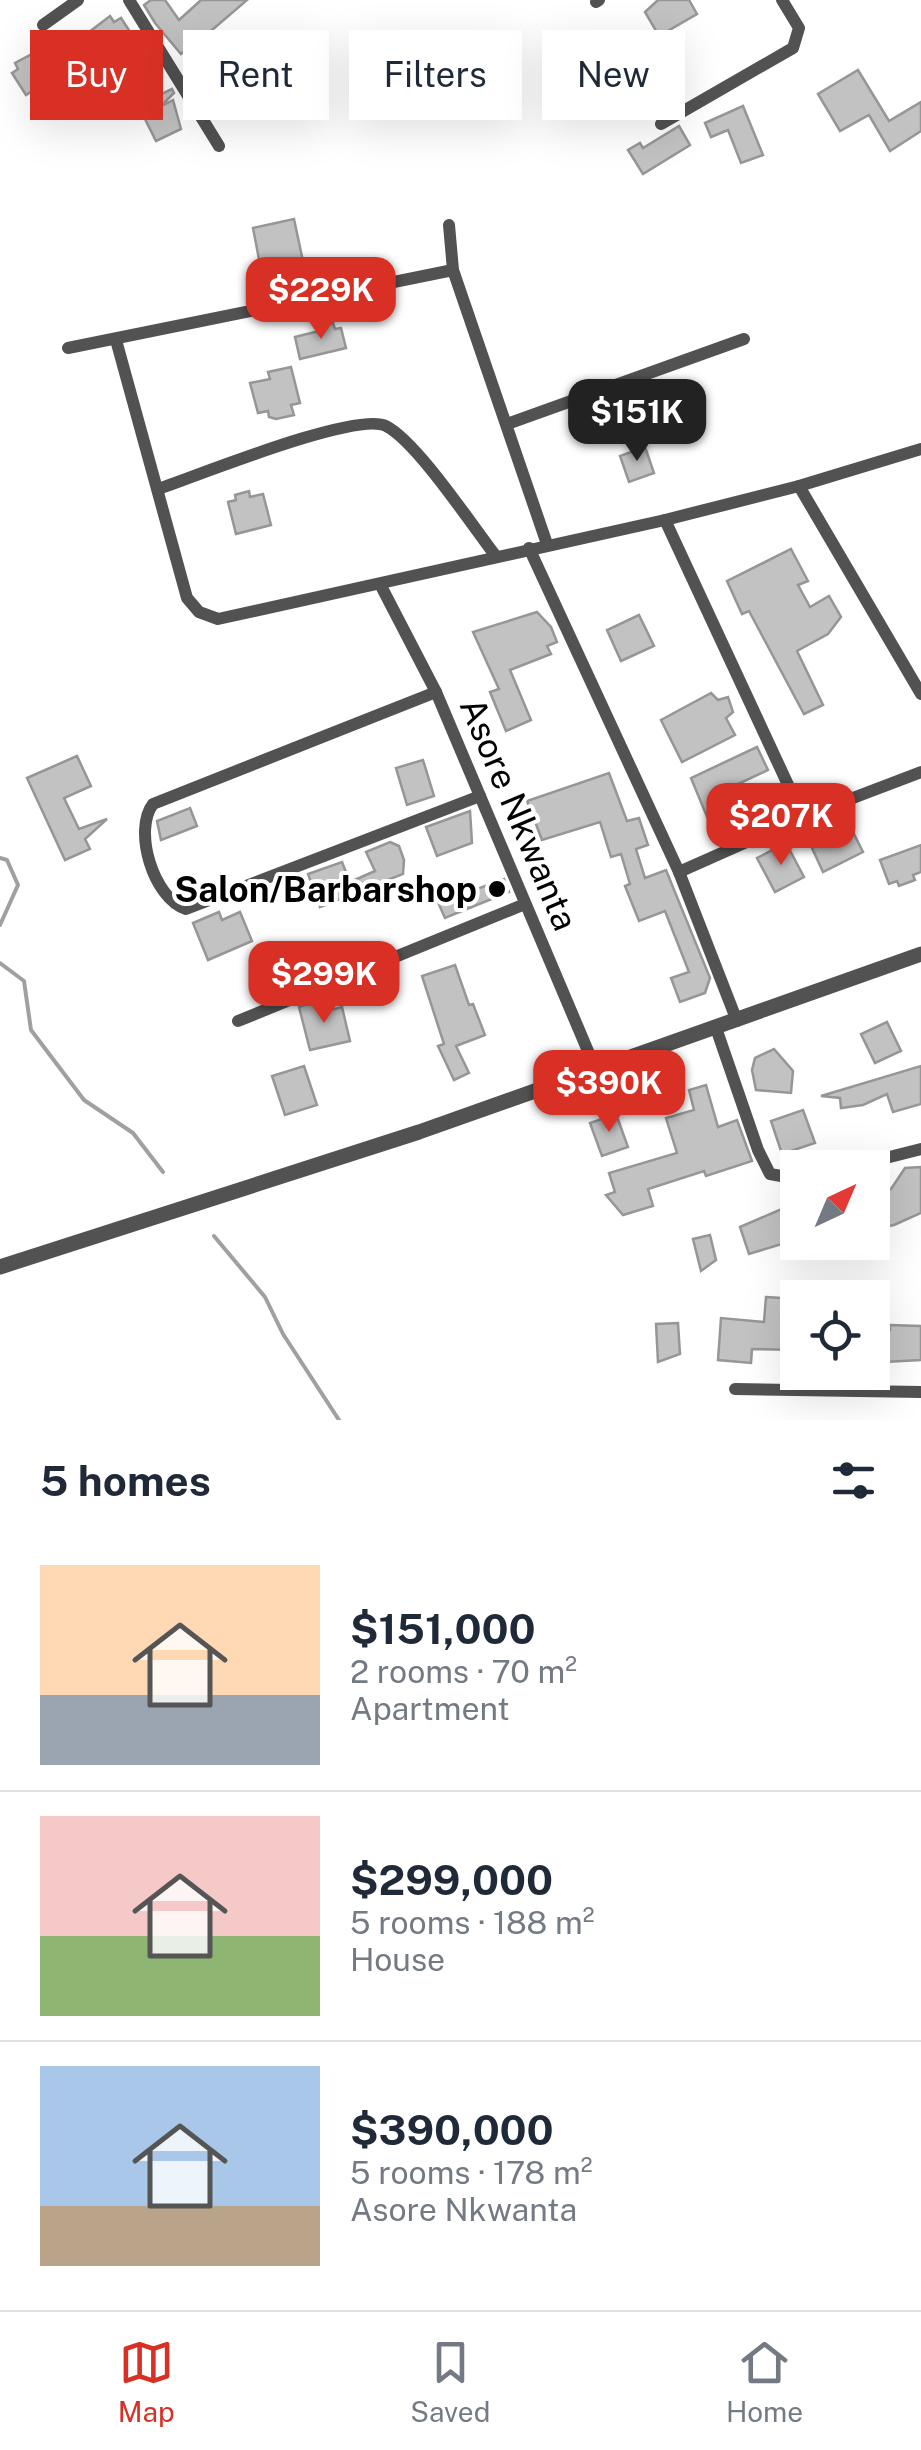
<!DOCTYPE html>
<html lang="en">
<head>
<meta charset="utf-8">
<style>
	body { margin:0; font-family:"Public Sans",sans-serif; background:#f6f6f7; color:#1f2937; height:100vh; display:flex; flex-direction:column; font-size:38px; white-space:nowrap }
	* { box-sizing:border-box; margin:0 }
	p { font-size:32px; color:#747a83 }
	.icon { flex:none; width:55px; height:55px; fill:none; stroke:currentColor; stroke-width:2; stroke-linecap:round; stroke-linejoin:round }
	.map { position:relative; height:1420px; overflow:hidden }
	.details { display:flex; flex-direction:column; background:#fff; flex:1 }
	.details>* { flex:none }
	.top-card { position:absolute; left:30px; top:30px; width:862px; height:90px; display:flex; gap:20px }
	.needle { width:65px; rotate:44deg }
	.buttons { position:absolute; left:780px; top:1150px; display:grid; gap:20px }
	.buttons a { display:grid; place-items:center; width:110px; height:110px; border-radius:0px; background:#fff; box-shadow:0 10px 40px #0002; font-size:50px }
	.price { position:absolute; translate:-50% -85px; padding:0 22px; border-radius:20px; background:#d93025; color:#fff; font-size:32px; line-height:65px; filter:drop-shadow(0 2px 5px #0008) }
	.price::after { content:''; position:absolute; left:50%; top:60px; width:30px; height:22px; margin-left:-15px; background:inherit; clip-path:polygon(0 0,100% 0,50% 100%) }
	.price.current { background:#222; color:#fff }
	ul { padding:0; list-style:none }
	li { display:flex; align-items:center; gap:30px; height:250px; padding:0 40px }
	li+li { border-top:2px solid #e0e1e3 }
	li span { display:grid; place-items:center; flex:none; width:280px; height:200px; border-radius:0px; color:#555 }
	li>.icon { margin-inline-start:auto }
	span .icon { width:120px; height:120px; fill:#fffc; stroke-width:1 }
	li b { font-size:42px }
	h2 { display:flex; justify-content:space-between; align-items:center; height:120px; padding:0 40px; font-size:42px }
	.chip { padding:0 35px; border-radius:0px; background:#fff; box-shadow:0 10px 40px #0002; font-size:35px; line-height:90px }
	.chip.current { background:#d93025; color:#fff }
	.tab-bar { display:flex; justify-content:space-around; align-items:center; height:140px; border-top:2px solid #e0e1e3; background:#fff; font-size:28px; color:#747a83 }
	.tab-bar a { display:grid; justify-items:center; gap:5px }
	.tab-bar .current { color:#d93025 }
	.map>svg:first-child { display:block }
</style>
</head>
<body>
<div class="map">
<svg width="921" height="1420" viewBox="0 0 921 1420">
	<rect width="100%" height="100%" fill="#fff"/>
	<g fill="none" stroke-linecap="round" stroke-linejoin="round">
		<g stroke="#a0a0a0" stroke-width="4">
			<path d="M0,858l7,2 11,25 -18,40"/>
			<path d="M0,963l24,18 7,49 53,70 49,33 30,39"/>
			<path d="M214,1236l51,61 18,37 56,86"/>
		</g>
	</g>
	<g fill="#c2c2c2" stroke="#969696" stroke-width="2.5">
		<path d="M151,0h14l14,20 22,-20h46l-49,42 13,13 -11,11 -15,-15 -4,3 -26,-31 -11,-18z"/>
		<path d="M658,0h31l8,14 -38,22 -14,-24z"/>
		<path d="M110,16l4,6 7,-4 15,23 -42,28 -18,-27z"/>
		<path d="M51,44l16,25 -41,26 -14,-22 6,-4 -3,-6z"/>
		<path d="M858,70l31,51 32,-19v29l-31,20 -21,-36 -29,16 -22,-37z"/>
		<path d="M172,89l2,4 -14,14 13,-7 8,29 -25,12 -18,-36z"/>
		<path d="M743,106l20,49 -22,8 -13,-33 -17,7 -6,-14z"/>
		<path d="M679,126l11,19 -47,29 -15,-24 12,-7 3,5z"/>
		<path d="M294,219l10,47 -42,9 -9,-47z"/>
		<path d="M333,323l2,6 6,-1 5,20 -46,11 -5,-22 28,-7 -1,-5z"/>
		<path d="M291,367l9,36 -9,2 3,10 -18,4 -7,-2 -1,-6 -10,2 -8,-30 20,-4 -2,-7z"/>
		<path d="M645,447l9,26 -25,9 -9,-26z"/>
		<path d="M249,491l1,6 13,-3 8,31 -35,9 -8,-32 8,-2 -1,-5z"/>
		<path d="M791,549l17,32 -10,4 12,22 19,-11 12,21 -13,17 -31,17 26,54 -19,9 -55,-103 -7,3 -15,-33z"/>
		<path d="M537,612l14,15 6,15 -10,4 4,8 -41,16 21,50 -25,11 -16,-39 9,-3 -26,-57z"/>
		<path d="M639,615l15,31 -33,15 -14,-31z"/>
		<path d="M711,693l7,7 10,-3 5,15 -7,6 9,17 -53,27 -21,-42z"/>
		<path d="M757,747l11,23 -45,21 10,24 -23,9 -19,-46z"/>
		<path d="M77,756l14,30 -27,12 15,31 28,-10 -22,20 5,10 -25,11 -38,-82z"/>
		<path d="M423,760l11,36 -27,9 -11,-37z"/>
		<path d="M609,773l18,48 12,-3 9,27 -12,4 9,29 21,-8 44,108 -5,15 -25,9 -9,-24 18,-6 -24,-61 -26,10 -14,-35 5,-2 -9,-30 -10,3 -11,-35 -58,18 -15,-39z"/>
		<path d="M190,808l7,18 -36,14 -4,-19z"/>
		<path d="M470,811l2,32 -35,13 -11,-29z"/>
		<path d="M849,824l14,28 -40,20 -11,-24 21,-11 -2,-9z"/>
		<path d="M390,842l9,4 5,14 -1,14 -83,33 -12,-33 34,-12 8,20 25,-11 -9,-19z"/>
		<path d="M786,843l18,34 -29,15 -18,-34z"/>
		<path d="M921,845v27l-8,3 2,5 -16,6 -2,-5 -8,3 -9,-24z"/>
		<path d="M504,879l5,13 -64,26 -8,-18 30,-14 2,6z"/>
		<path d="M219,912l3,8 18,-8 12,29 -44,19 -15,-37z"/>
		<path d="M455,965l14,40 4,-1 12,31 -29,11 13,27 -15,7 -16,-34 6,-2 -22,-68z"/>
		<path d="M320,1000l3,12 19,-5 8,34 -40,9 -11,-43z"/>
		<path d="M887,1022l14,29 -26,12 -14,-29z"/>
		<path d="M774,1049l19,22 -2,22 -35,-3 -4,-20 3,-12z"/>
		<path d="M304,1066l13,39 -32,10 -13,-39z"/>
		<path d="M921,1066v38l-28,8 -6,-18 -24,11 -22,3 -1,-10 -19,-2z"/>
		<path d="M706,1085l12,42 19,-7 15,41 -46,15 -2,-5 -56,18 5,17 -30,9 -17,-20 9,-3 -6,-19 68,-20 -11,-35 28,-8 -5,-20z"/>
		<path d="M803,1110l12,33 -33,11 -11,-33z"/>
		<path d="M616,1114l12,33 -26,9 -12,-33z"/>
		<path d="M921,1167v46l-27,12 -22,4v-37l19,-3 14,-21z"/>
		<path d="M784,1208l1,4 13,-3v30l-49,15 -9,-27z"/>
		<path d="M710,1235l6,25 -15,11 -8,-32z"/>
		<path d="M766,1297l32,2v51l-46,-1 -1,14 -33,-3 3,-42 43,4z"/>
		<path d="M678,1323l2,31 -22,8 -2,-38z"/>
		<path d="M890,1325l31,1v34l-36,2 -1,-6h-12v-26h18z"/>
	</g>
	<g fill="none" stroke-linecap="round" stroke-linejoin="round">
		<g stroke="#525252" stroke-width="12">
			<path d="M129,0l90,146"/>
			<path d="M596,2l3,-2"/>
			<path d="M43,25l35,-25"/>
			<path d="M661,124l132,-76 6,-20 -17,-28"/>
			<path d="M449,225l4,45 94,274"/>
			<path d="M116,340l71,258 12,14 19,7 447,-99 134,-34 122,-37"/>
			<path d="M68,348l385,-78"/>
			<path d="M507,424l237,-85"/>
			<path d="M799,486l122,208"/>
			<path d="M158,489c39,-13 198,-78 228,-63 31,16 85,98 109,129"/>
			<path d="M665,520l138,297"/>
			<path d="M529,548l150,324 58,149"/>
			<path d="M380,584l56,108 160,378"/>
			<path d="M436,692l-283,112c-20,26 0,94 33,105l294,-113"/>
			<path d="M679,872l124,-55 118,-45"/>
			<path d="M238,1021l287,-117"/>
			<path d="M716,1028l42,122 12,24 28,5"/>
			<path d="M846,1168l75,-19"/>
			<path d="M735,1389l186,3"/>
		</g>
		<path stroke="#525252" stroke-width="15" d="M0,1267l419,-135 502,-178"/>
	</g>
	<circle fill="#000" stroke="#fff" stroke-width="4" cx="497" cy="889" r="10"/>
	<g text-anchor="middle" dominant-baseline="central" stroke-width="8" stroke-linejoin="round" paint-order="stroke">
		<g font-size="35" fill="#000" stroke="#fff">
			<text transform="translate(519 814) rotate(67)">Asore Nkwanta</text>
		</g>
		<g font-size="35" font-weight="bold" fill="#000" stroke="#fff" text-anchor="end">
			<text x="477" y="889">Salon/Barbarshop</text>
		</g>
	</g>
</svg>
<div class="buttons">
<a><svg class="needle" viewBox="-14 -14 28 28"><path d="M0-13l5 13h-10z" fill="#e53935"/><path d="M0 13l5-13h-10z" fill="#747a83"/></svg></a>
<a><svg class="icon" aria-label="locate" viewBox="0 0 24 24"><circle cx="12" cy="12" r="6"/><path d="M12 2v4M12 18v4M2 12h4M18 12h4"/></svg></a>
</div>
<b class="price" style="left:321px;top:342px">$229K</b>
<b class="price current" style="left:637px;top:464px">$151K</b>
<b class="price" style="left:781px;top:868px">$207K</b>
<b class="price" style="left:324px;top:1026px">$299K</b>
<b class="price" style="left:609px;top:1135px">$390K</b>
<div class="top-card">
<a class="chip current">Buy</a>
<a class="chip">Rent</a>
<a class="chip">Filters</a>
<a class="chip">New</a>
</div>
</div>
<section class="details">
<h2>5 homes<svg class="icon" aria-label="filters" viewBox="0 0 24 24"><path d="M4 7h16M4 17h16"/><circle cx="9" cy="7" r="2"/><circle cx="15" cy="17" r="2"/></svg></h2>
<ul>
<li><span style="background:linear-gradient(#ffd9b3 65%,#9aa5b1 0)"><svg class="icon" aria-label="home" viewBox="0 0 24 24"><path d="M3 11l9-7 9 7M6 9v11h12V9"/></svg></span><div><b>$151,000</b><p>2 rooms · 70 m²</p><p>Apartment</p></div></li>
<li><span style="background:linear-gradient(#f6c9c9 60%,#8fb573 0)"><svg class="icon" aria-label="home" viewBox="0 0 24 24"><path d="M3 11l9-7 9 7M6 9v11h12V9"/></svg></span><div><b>$299,000</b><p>5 rooms · 188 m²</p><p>House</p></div></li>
<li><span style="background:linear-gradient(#a9c7e8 70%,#b9a48a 0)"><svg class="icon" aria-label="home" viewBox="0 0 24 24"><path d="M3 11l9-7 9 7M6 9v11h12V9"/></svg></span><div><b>$390,000</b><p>5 rooms · 178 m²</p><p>Asore Nkwanta</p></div></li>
</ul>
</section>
<nav class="tab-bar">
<a class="current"><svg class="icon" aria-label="map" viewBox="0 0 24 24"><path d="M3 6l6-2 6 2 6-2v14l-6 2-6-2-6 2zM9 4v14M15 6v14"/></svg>Map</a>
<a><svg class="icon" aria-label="saved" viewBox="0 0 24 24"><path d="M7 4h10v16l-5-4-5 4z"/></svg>Saved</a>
<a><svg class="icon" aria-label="home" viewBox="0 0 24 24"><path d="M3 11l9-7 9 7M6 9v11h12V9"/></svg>Home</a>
</nav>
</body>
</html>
